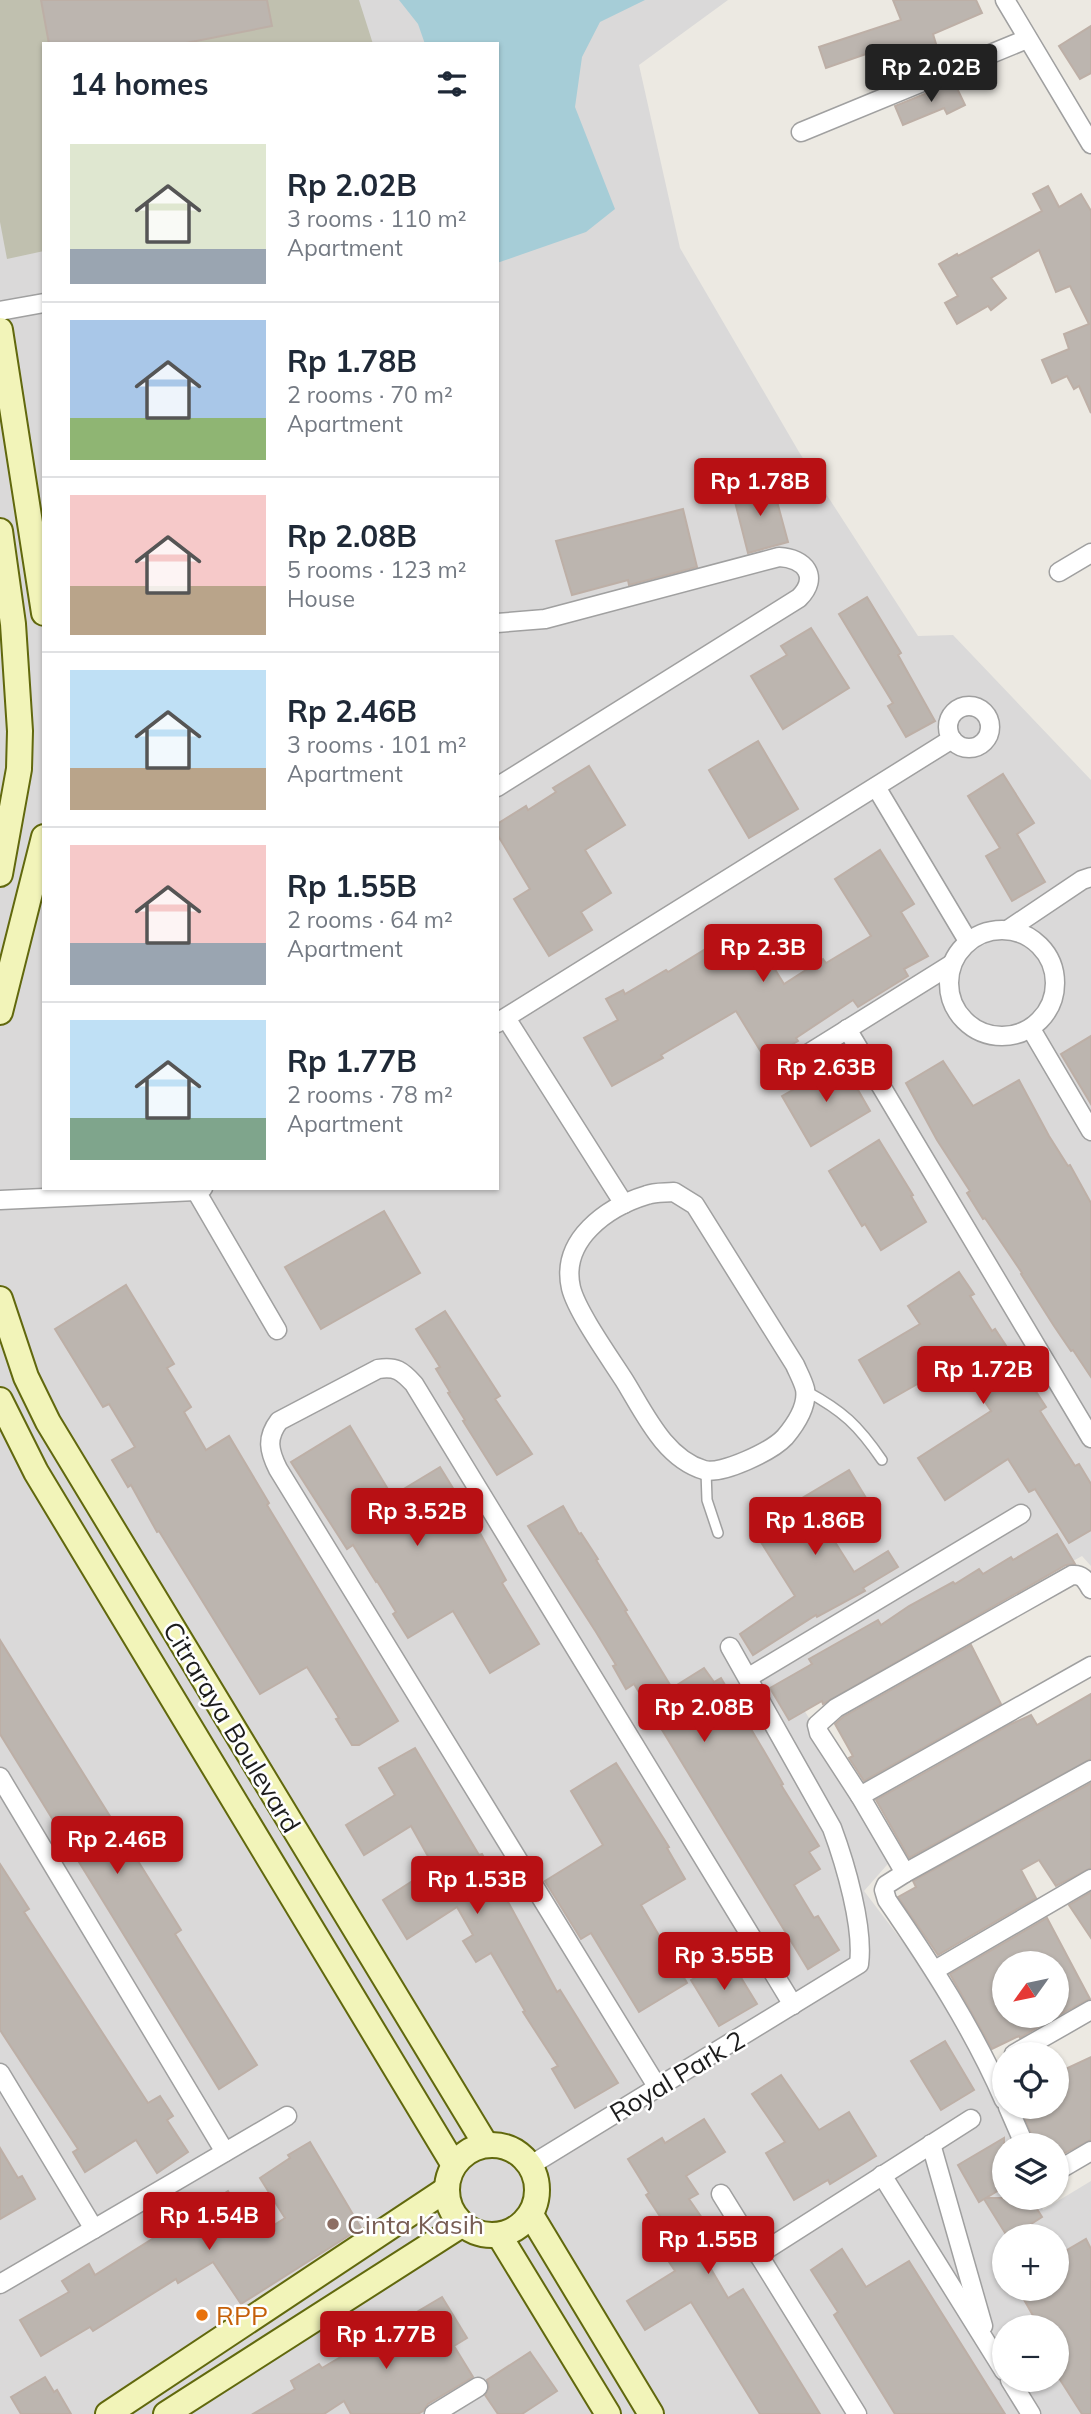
<!DOCTYPE html>
<html lang="en">
<head>
<meta charset="utf-8">
<style>
	body { margin:0; font-family:Mulish,sans-serif; background:#f6f6f7; color:#1f2937; height:100vh; display:flex; flex-direction:column; font-size:26px; white-space:nowrap }
	* { box-sizing:border-box; margin:0 }
	p { font-size:23px; color:#747a83 }
	.icon { flex:none; width:38px; height:38px; fill:none; stroke:currentColor; stroke-width:2; stroke-linecap:round; stroke-linejoin:round }
	.map { position:relative; flex:1; overflow:hidden }
	.panel { position:absolute; left:42px; top:42px; width:457px; height:1148px; display:flex; flex-direction:column; background:#fff; border-radius:0px; box-shadow:0 2px 5px #0004 }
	.panel>* { flex:none }
	.needle { width:46px; rotate:237deg }
	.fabs { position:absolute; left:992px; top:1951px; display:grid; gap:14px }
	.fabs a { display:grid; place-items:center; width:77px; height:77px; border-radius:50%; background:#fff; box-shadow:0 2px 5px #0004; font-size:35px }
	.price { position:absolute; translate:-50% -60px; padding:0 16px; border-radius:7px; background:#b81014; color:#fff; font-size:23px; line-height:46px; filter:drop-shadow(0 2px 4px #0008) }
	.price::after { content:''; position:absolute; left:50%; top:42px; width:21px; height:16px; margin-left:-10px; background:inherit; clip-path:polygon(0 0,100% 0,50% 100%) }
	.price.active { background:#222; color:#fff }
	ul { padding:0; list-style:none }
	li { display:flex; align-items:center; gap:21px; height:175px; padding:0 28px }
	li+li { border-top:2px solid #e0e1e3 }
	li span { display:grid; place-items:center; flex:none; width:196px; height:140px; border-radius:0px; color:#555 }
	li>.icon { margin-inline-start:auto }
	span .icon { width:84px; height:84px; fill:#fffc; stroke-width:1 }
	li b { font-size:30px }
	h2 { display:flex; justify-content:space-between; align-items:center; height:84px; padding:0 28px; font-size:30px }
	.map>svg:first-child { display:block }
</style>
</head>
<body>
<div class="map">
<svg width="1091" height="2414" viewBox="0 0 1091 2414">
	<rect width="100%" height="100%" fill="#ece9e2"/>
	<path fill="#dad9d9" fill-rule="evenodd" d="M0,0h728l-89,65 41,183 119,204 119,184 35,-1 138,145v786l-9,-10 -278,154 90,147 -30,34 95,125 56,129 -11,1v52h34l5,12 48,-29v233h-1091zM44,44h453v1144h-453zM1004,2236h53v53h-53zM1004,2328h53v52h-53z"/>
	<path fill="#c0c0af" d="M0,0h359l14,44h-329v207l-37,8 -7,-37z"/>
	<path fill="#a6cdd7" d="M399,0h246l-45,22 -18,35 -7,50 40,102 -29,23 -89,31v-219h-72l-7,-20z"/>
	<g fill="#bcb5af" stroke="#bdafa6" stroke-width="2">
		<path d="M41,0h226l5,26 -91,18h-132z"/>
		<path d="M893,0h83l6,13 -49,21 7,23 -43,13 -8,-24 -63,22 -7,-21 82,-27z"/>
		<path d="M1091,26v47l-11,6 -21,-33z"/>
		<path d="M954,82l11,23 -18,9 -3,-6 -41,17 -8,-19z"/>
		<path d="M1048,186l11,21 22,-13 10,17v202l-12,-27 -5,3 -7,-13 -15,7 -10,-23 27,-11 -5,-15 25,-10 -19,-38 -14,6 -17,-42 -48,28 15,20 -15,12 -3,-4 -31,18 -12,-21 13,-7 -19,-32 18,-10 1,2 84,-45 -9,-17z"/>
		<path d="M772,483l16,59 -40,11 -15,-59z"/>
		<path d="M683,509l14,58 -68,18 -1,-5 -56,15 -16,-54z"/>
		<path d="M867,597l34,56 -3,2 37,66 -29,16 -18,-31 5,-3 -54,-89z"/>
		<path d="M811,628l38,60 -66,41 -32,-53 36,-21 -6,-9z"/>
		<path d="M758,741l40,68 -49,29 -40,-68z"/>
		<path d="M589,766l36,59 -40,25 26,43 -30,19 11,18 -43,26 -35,-57 16,-10 -33,-55v-10l29,-18 2,4 28,-18 -3,-4z"/>
		<path d="M1003,774l31,49 -17,11 28,48 -33,19 -26,-45 14,-8 -32,-52z"/>
		<path d="M880,850l34,54 -13,8 27,44 -24,13 4,7 -50,31 -5,-7 -57,38 2,3 -32,19 -30,-49 -75,44 2,3 -51,28 -28,-48 34,-18 -12,-21 17,-9 2,4 41,-24 2,2 41,-25 3,5 38,-23 34,55 39,-25 3,4 45,-27 -36,-57z"/>
		<path d="M1091,1036v68l-30,-50z"/>
		<path d="M943,1061l30,45 46,-26 30,56 19,30 2,-1 21,38v174l-18,-27 -2,1 -17,-25 -33,-52 1,-1 -37,-55 -2,1 -16,-26 3,-2 -33,-51 -31,-57z"/>
		<path d="M842,1062l28,49 -59,35 -29,-50z"/>
		<path d="M879,1140l34,55 -2,1 15,26 -45,28 -16,-26 -3,2 -33,-55z"/>
		<path d="M384,1211l36,62 -99,56 -36,-62z"/>
		<path d="M959,1272l15,22 -4,2 22,35 3,-2 51,78 -6,4 35,55 4,-2 12,20v46l-22,13 -34,-54 -6,3 -21,-33 -63,41 -27,-42 73,-47 -33,-50 -74,42 -25,-43 61,-36 -12,-18z"/>
		<path d="M126,1285l48,79 -7,4 24,39 -7,5 22,38 23,-14 40,67 -2,2 131,216 -39,24h-7l-16,-26 3,-1 -32,-51 -47,27 -101,-163 -2,1 -26,-47 -3,2 -16,-27 23,-13 -26,-43 -6,3 -48,-78z"/>
		<path d="M445,1311l55,85 -5,3 37,55 -35,21 -34,-54 2,-1 -17,-27 2,-1 -14,-23 4,-2 -24,-38z"/>
		<path d="M350,1426l42,70 48,-29 35,57 31,56 -4,3 37,61 -49,29 -37,-62 -45,27 -15,-24 3,-2 -19,-31 -1,1 -23,-37 -6,4 -56,-87z"/>
		<path d="M849,1470l28,46 -42,26 19,30 34,-21 10,16 -35,21 2,3 -48,26 -1,-2 -63,40 -13,-21 55,-38 -43,-68z"/>
		<path d="M563,1506l16,28 2,-1 17,26 -2,1 31,50 -2,1 47,77 32,-20 10,14 7,-4 47,80 15,26 -2,1 38,61 -10,6 11,17 -26,16 20,33 4,-2 21,34 -31,19 -174,-285 -8,5 -13,-23 3,-1 -20,-33 -68,-106z"/>
		<path d="M1057,1534l18,30 -9,1 -243,139 -1,-3 -33,19 -19,-32 42,-24 -3,-5 69,-39 3,5 28,-19 44,-24 2,2 24,-15 4,5 28,-17 2,3z"/>
		<path d="M0,1640l181,290 -6,4 82,131 -38,24 -219,-355z"/>
		<path d="M971,1645l30,59 -137,77 -15,-23 4,-2 -18,-32 8,-7z"/>
		<path d="M1091,1694v65l-182,99 -33,-58 135,-76 20,-9 6,10z"/>
		<path d="M415,1748l64,107 3,-1 75,138 3,-2 58,93 -43,25 -23,-39 6,-3 -35,-54 2,-1 -34,-58 -15,9 -13,-21 10,-6 -16,-28 -50,32 -24,-39 51,-33 -23,-41 -47,29 -18,-30 49,-30 -16,-27z"/>
		<path d="M616,1763l53,84 -2,1 18,31 -44,26 46,78 -48,29 -48,-79 -10,6 -36,-58 58,-36 -32,-54z"/>
		<path d="M1091,1783v85l-35,18 -17,-26 -18,10 15,28 -98,57 -40,-58 18,-10 -3,-6z"/>
		<path d="M0,1864l29,45 -5,3 124,191 12,-7 13,20 -6,4 21,32 -31,21 -21,-33 -51,32 -12,-20 5,-3 -78,-119z"/>
		<path d="M1091,1892v46l-22,-33z"/>
		<path d="M1047,1918l43,81 -33,17v-52h-53v52h52l-36,22 -1,-2 -27,13 -42,-75z"/>
		<path d="M729,1958l28,46 -38,22 -28,-46z"/>
		<path d="M945,2041l29,49 -33,20 -30,-49z"/>
		<path d="M1091,2057v83l-34,17v-11h-21l-16,-39h37v-34z"/>
		<path d="M781,2075l38,55 30,-18 27,44 -46,28 -2,-4 -34,20 -28,-47 19,-11 -33,-48z"/>
		<path d="M704,2119l21,33 -39,24 12,18 -9,5 13,19 -5,3 19,28 -12,8 24,41 15,-9 77,125h-60l-69,-112 -46,28 -18,-29 48,-30 -27,-41 15,-9 -17,-26 3,-2 -21,-34 34,-21 3,5z"/>
		<path d="M1004,2138v49l-18,11h44l12,19 -14,9 6,10h-27l-23,-37 -5,3 -21,-37z"/>
		<path d="M310,2142l51,86 -120,76 -28,-42 -35,21 -2,-4 -83,52 -3,-4 -49,29 -21,-36 49,-28 -7,-11 27,-17 6,11 133,-84 29,45 28,-18 -25,-40 30,-20 -2,-3z"/>
		<path d="M0,2148l18,30 4,-2 13,23 -35,20z"/>
		<path d="M1086,2239l5,10v165h-9l-25,-39v-47h-17l-18,-32 11,-7h24v-14l7,-4 -7,-15z"/>
		<path d="M842,2249l24,38 43,-26 96,153h-110l-61,-99 4,-3 -27,-42z"/>
		<path d="M442,2297l25,41 -13,8 19,31 -45,27 -5,7 -5,3h-67l-7,-13 -20,13h-71l42,-25 -4,-8 28,-17 3,4z"/>
		<path d="M530,2352l27,39 -35,23h-24l-13,-19 4,-8 -2,-7z"/>
		<path d="M45,2377l9,15 3,-2 14,24h-50l-10,-17z"/>
	</g>
	<g fill="none" stroke-linecap="round" stroke-linejoin="round">
		<g stroke="#a0a0a0" stroke-width="12">
			<g id="lane">
				<path d="M806,1391c37,20 52,34 76,69"/>
				<path d="M706,1471l1,29 11,33"/>
			</g>
		</g>
		<g stroke="#a0a0a0" stroke-width="21">
			<g id="street">
				<path d="M1005,0l86,144"/>
				<path d="M801,132l226,-93"/>
				<path d="M0,311l44,-8"/>
				<path d="M1059,572l32,-19"/>
				<path d="M497,623l48,-4 234,-62c26,1 41,20 20,41l-302,189"/>
				<circle cx="969" cy="727" r="21"/>
				<path d="M876,787l92,154"/>
				<path d="M1009,929l73,-49 9,-3"/>
				<circle cx="1002" cy="983" r="53"/>
				<path d="M506,1018l118,186"/>
				<path d="M497,1023l455,-284"/>
				<path d="M847,1029l244,409"/>
				<path d="M1031,1029l60,102"/>
				<path d="M782,1070l170,-106"/>
				<path d="M196,1191l81,139"/>
				<path d="M674,1192l21,13 100,160c3,7 8,16 10,24 3,17 -10,36 -20,48 -13,14 -63,38 -81,33 -40,-12 -60,-58 -80,-90 -14,-22 -47,-68 -53,-92 -11,-48 36,-81 76,-93 8,-3 18,-2 27,-3z"/>
				<path d="M0,1200l196,-9 7,-3"/>
				<path d="M749,1677l272,-163"/>
				<path d="M0,1777l225,375"/>
				<path d="M860,1796l231,-130"/>
				<path d="M905,1873l-45,-77 -41,-63 -2,-8 19,-17 236,-133c11,-1 14,6 19,14"/>
				<path d="M935,1970l156,-91"/>
				<path d="M1014,2054l77,-44"/>
				<path d="M0,2073l94,156"/>
				<path d="M658,2088l-380,-619c-9,-18 -12,-31 1,-48l99,-52c18,-3 24,2 36,15l379,621"/>
				<path d="M1004,2100c-31,-71 -73,-136 -117,-200l-3,-10 2,-5 19,-12 186,-103"/>
				<path d="M1008,2107l17,39"/>
				<path d="M931,2144l52,182"/>
				<path d="M531,2165l328,-201c5,-37 -14,-101 -27,-136l-102,-181"/>
				<path d="M1057,2171l34,-20"/>
				<path d="M882,2175l122,196"/>
				<path d="M721,2194l136,220"/>
				<path d="M758,2255l213,-136"/>
				<path d="M0,2284l287,-168"/>
				<path d="M1010,2380l21,34"/>
				<path d="M434,2414l44,-27"/>
			</g>
		</g>
		<g stroke="#61680d" stroke-width="28">
			<g id="secondary">
				<path d="M0,330l44,283"/>
				<path d="M0,531l13,93 7,107 -1,38 -19,105"/>
				<path d="M0,1012l44,-175"/>
				<path d="M0,1299l26,78 22,45 438,723"/>
				<path d="M0,1400l36,72 418,693"/>
				<circle cx="492" cy="2190" r="45"/>
				<path d="M531,2215l120,199"/>
				<path d="M499,2235l109,179"/>
				<path d="M108,2414l339,-225"/>
				<path d="M166,2414l297,-190"/>
			</g>
		</g>
		<use href="#lane" stroke="#fff" stroke-width="9"/>
		<use href="#street" stroke="#fff" stroke-width="18"/>
		<use href="#secondary" stroke="#f2f4b9" stroke-width="24"/>
	</g>
	<circle fill="#8d6e63" stroke="#fff" stroke-width="2.5" cx="333" cy="2224" r="7"/>
	<circle fill="#e8710a" stroke="#fff" stroke-width="2.5" cx="202" cy="2315" r="7"/>
	<g text-anchor="middle" dominant-baseline="central" stroke-width="5" stroke-linejoin="round" paint-order="stroke">
		<g font-size="26" fill="#1c1c1c" stroke="#fff">
			<text transform="translate(232 1727) rotate(59)">Citraraya Boulevard</text>
			<text transform="translate(677 2076) rotate(-31)">Royal Park 2</text>
		</g>
		<g font-size="26" fill="#785e54" stroke="#fff" text-anchor="start">
			<text x="347" y="2224">Cinta Kasih</text>
		</g>
		<g font-size="26" fill="#c56008" stroke="#fff" text-anchor="start">
			<text x="216" y="2315">RPP</text>
		</g>
	</g>
</svg>
<div class="fabs">
<a><svg class="needle" viewBox="-14 -14 28 28"><path d="M0-13l5 13h-10z" fill="#e53935"/><path d="M0 13l5-13h-10z" fill="#747a83"/></svg></a>
<a><svg class="icon" aria-label="locate" viewBox="0 0 24 24"><circle cx="12" cy="12" r="6"/><path d="M12 2v4M12 18v4M2 12h4M18 12h4"/></svg></a>
<a><svg class="icon" aria-label="layers" viewBox="0 0 24 24"><path d="M12 4l9 5-9 5-9-5zM3 14l9 5 9-5"/></svg></a>
<a>+</a>
<a>−</a>
</div>
<b class="price active" style="left:931px;top:104px">Rp 2.02B</b>
<b class="price" style="left:760px;top:518px">Rp 1.78B</b>
<b class="price" style="left:763px;top:984px">Rp 2.3B</b>
<b class="price" style="left:826px;top:1104px">Rp 2.63B</b>
<b class="price" style="left:983px;top:1406px">Rp 1.72B</b>
<b class="price" style="left:417px;top:1548px">Rp 3.52B</b>
<b class="price" style="left:815px;top:1557px">Rp 1.86B</b>
<b class="price" style="left:704px;top:1744px">Rp 2.08B</b>
<b class="price" style="left:117px;top:1876px">Rp 2.46B</b>
<b class="price" style="left:477px;top:1916px">Rp 1.53B</b>
<b class="price" style="left:724px;top:1992px">Rp 3.55B</b>
<b class="price" style="left:209px;top:2252px">Rp 1.54B</b>
<b class="price" style="left:708px;top:2276px">Rp 1.55B</b>
<b class="price" style="left:386px;top:2371px">Rp 1.77B</b>
<section class="panel">
<h2>14 homes<svg class="icon" aria-label="filters" viewBox="0 0 24 24"><path d="M4 7h16M4 17h16"/><circle cx="9" cy="7" r="2"/><circle cx="15" cy="17" r="2"/></svg></h2>
<ul>
<li><span style="background:linear-gradient(#dfe7d0 75%,#9aa5b1 0)"><svg class="icon" aria-label="home" viewBox="0 0 24 24"><path d="M3 11l9-7 9 7M6 9v11h12V9"/></svg></span><div><b>Rp 2.02B</b><p>3 rooms · 110 m²</p><p>Apartment</p></div></li>
<li><span style="background:linear-gradient(#a9c7e8 70%,#8fb573 0)"><svg class="icon" aria-label="home" viewBox="0 0 24 24"><path d="M3 11l9-7 9 7M6 9v11h12V9"/></svg></span><div><b>Rp 1.78B</b><p>2 rooms · 70 m²</p><p>Apartment</p></div></li>
<li><span style="background:linear-gradient(#f6c9c9 65%,#b9a48a 0)"><svg class="icon" aria-label="home" viewBox="0 0 24 24"><path d="M3 11l9-7 9 7M6 9v11h12V9"/></svg></span><div><b>Rp 2.08B</b><p>5 rooms · 123 m²</p><p>House</p></div></li>
<li><span style="background:linear-gradient(#bfe0f5 70%,#b9a48a 0)"><svg class="icon" aria-label="home" viewBox="0 0 24 24"><path d="M3 11l9-7 9 7M6 9v11h12V9"/></svg></span><div><b>Rp 2.46B</b><p>3 rooms · 101 m²</p><p>Apartment</p></div></li>
<li><span style="background:linear-gradient(#f6c9c9 70%,#9aa5b1 0)"><svg class="icon" aria-label="home" viewBox="0 0 24 24"><path d="M3 11l9-7 9 7M6 9v11h12V9"/></svg></span><div><b>Rp 1.55B</b><p>2 rooms · 64 m²</p><p>Apartment</p></div></li>
<li><span style="background:linear-gradient(#bfe0f5 70%,#7fa58c 0)"><svg class="icon" aria-label="home" viewBox="0 0 24 24"><path d="M3 11l9-7 9 7M6 9v11h12V9"/></svg></span><div><b>Rp 1.77B</b><p>2 rooms · 78 m²</p><p>Apartment</p></div></li>
</ul>
</section>
</div>
</body>
</html>
